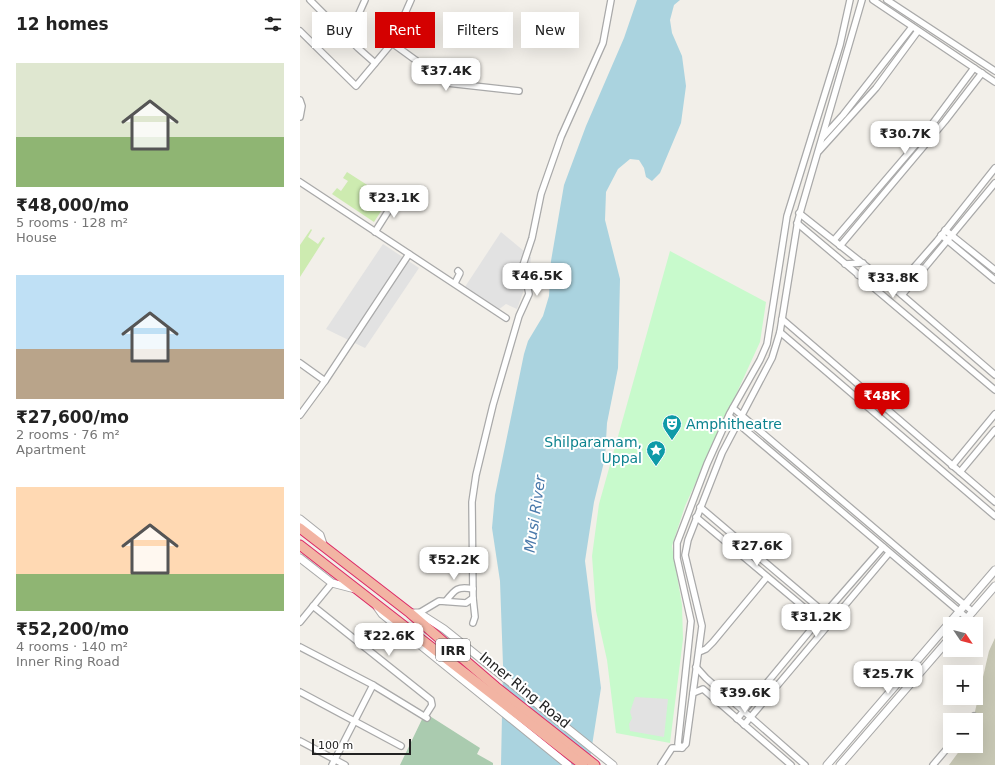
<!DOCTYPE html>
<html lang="en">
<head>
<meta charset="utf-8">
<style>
	body { margin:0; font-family:"DejaVu Sans",sans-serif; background:#f6f6f6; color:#222; height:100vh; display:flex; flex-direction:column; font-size:15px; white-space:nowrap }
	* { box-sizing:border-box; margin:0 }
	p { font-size:13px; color:#767676 }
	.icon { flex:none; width:22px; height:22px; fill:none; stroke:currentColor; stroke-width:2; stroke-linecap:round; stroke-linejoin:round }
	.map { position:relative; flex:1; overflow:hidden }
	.side { display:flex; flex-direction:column; background:#fff; width:300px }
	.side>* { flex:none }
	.top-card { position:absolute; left:12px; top:12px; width:380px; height:36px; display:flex; gap:8px }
	.needle { width:26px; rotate:125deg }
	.tools { position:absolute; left:643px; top:617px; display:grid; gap:8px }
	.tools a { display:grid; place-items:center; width:40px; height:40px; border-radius:0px; background:#fff; box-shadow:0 4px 16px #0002; font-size:20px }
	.scale { position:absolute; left:12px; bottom:10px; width:99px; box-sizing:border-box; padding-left:4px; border:2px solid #222; border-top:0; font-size:11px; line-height:14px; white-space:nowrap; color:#222; -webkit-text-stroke:3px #fff; paint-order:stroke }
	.price { position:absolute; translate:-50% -34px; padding:0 9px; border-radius:8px; background:#fff; color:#222; font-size:13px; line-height:26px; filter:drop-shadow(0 1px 2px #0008) }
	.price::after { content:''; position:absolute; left:50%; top:24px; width:12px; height:9px; margin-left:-6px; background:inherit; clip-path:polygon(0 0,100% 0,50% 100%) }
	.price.on { background:#d40000; color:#fff }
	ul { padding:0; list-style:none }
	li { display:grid; align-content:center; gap:8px; height:212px; padding:0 16px }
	li span { display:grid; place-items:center; height:124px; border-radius:0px; color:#555 }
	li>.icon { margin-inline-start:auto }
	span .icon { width:72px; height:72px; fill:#fffc; stroke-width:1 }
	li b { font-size:17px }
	h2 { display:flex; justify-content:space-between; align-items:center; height:48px; padding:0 16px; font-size:17px }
	.tag { padding:0 14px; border-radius:0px; background:#fff; box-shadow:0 4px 16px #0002; font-size:14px; line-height:36px }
	.tag.on { background:#d40000; color:#fff }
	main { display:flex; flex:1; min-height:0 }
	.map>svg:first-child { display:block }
</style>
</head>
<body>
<main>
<section class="side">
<h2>12 homes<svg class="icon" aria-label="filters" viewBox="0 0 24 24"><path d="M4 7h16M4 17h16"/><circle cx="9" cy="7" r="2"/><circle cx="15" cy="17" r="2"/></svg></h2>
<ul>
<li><span style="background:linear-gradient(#dfe7d0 60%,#8fb573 0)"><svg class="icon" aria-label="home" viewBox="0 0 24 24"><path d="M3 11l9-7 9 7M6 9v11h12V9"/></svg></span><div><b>₹48,000/mo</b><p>5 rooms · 128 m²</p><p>House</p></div></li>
<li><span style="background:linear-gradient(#bfe0f5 60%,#b9a48a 0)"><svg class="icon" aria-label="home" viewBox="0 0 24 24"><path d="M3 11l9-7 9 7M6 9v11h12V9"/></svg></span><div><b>₹27,600/mo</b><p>2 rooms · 76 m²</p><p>Apartment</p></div></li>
<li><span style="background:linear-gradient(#ffd9b3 70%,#8fb573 0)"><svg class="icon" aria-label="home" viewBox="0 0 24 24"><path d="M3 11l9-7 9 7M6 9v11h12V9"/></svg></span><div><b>₹52,200/mo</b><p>4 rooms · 140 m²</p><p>Inner Ring Road</p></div></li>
</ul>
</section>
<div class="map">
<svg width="695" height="765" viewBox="0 0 695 765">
	<rect width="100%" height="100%" fill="#f2efe9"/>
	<path fill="#c7c7b4" d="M695,638v127h-46l14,-19h13v-26h-3l16,-69z"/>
	<g fill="#cdebb0">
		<path d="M47,172l42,27 -15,23 -42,-28 5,-6 4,3 7,-10 -5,-3z"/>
		<path d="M11,229l1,1 -4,7 10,7 5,-7 2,1 -25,39v-32z"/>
	</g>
	<path fill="#aacbaf" d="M125,713l55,35 -3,6 16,9v2h-93z"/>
	<path fill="#c8facc" d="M370,251l96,51 -6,40 -75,164 -13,40 10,59 1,34 -13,104 -54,-10 -9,-73 -11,-49 -4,-55 7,-52z"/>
	<g fill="#e2e2e2">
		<path d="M201,232l30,25 -2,19 -12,33 -11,-5 -12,9 -33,-20z"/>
		<path d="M83,244l36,24 -54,80 -39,-19z"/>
		<path d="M335,697l33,2 -4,38 -34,-6 -1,-7 3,-6 -2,-6z"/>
	</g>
	<path fill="#aad3df" d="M337,0h43l-6,5 -4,15 2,13 10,23 4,30 -5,37 -21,50 -8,8 -6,-4 -2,-9 -5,-8 -9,-1 -12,10 -12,23 -1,28 15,59 -2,89 -11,55 -2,35 -11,44 -9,59 16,127 -12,77h-88l2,-100 -3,-84 -8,-53 3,-33 29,-141 4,-13 15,-25 6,-20 2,-35 13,-76 22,-59 38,-88z"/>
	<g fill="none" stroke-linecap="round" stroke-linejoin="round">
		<g stroke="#a9a9a9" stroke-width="8">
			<g id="minor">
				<path d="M10,0l48,48 17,15"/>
				<path d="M550,0l-10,45 -53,171 -20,128 -7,16 -30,53 -23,51 -30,79v15l14,63 -13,123 4,4 4,-4 16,-118 -17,-71 3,-15 34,-87 50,-95 8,-26 18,-112 64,-220"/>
				<path d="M573,0l122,82"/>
				<path d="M587,0l108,71"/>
				<path d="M0,31l56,55 36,-43 19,-43"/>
				<path d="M48,38l17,-38"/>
				<path d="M92,43l55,40 72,8"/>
				<path d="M0,100l2,6 -2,11"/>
				<path d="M523,137l20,-22 69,-88"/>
				<path d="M519,151l57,-63 42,-57"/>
				<path d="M0,182l206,136"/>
				<path d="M499,213l96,76 100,86"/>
				<path d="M497,223l198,167"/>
				<path d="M645,230l50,40"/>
				<path d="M75,232l19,-30"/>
				<path d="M641,235l54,45"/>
				<path d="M534,240l90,-105 50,-67"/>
				<path d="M540,246l105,-125 37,-48"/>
				<path d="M545,264l18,-1"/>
				<path d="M558,275l18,-1"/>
				<path d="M155,283l5,-10 -2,-2"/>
				<path d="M595,289l42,-48 58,-73"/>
				<path d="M602,295l93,-112"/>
				<path d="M482,319l213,183"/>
				<path d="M480,332l215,184"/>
				<path d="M0,363l25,18"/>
				<path d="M433,408l240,204"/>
				<path d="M0,415l25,-34 84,-127"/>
				<path d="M429,416l238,202"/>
				<path d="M652,466l43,-52"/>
				<path d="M660,472l35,-42"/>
				<path d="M400,507l125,106"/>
				<path d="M396,517l123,103"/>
				<path d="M173,598l-1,-96 4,-27 17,-70 26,-89 10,-22 -6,-29 9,-27 9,-44 20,-57 42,-94 8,-43"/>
				<path d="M146,601c9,-12 12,-15 27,-12"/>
				<path d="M13,606l118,94 1,5 -7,11"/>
				<path d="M119,613l20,-12 27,2 7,-5 2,19 -2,6"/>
				<path d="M0,622l32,-39"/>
				<path d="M0,647l73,38 54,33"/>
				<path d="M399,652l7,-3 7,-7 54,-65"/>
				<path d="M396,667l10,11 99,87"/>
				<path d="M0,692l101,54"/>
				<path d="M393,693l10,-4 88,76"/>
				<path d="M437,719l82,-99 64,-73"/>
				<path d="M671,720l3,-4"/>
				<path d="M444,725l145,-172"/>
				<path d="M0,741l45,24"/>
				<path d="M32,765l41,-80"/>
				<path d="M361,765l11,-17h10"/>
				<path d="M633,765l17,-20"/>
			</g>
		</g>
		<g stroke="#a9a9a9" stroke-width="9">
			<g id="tertiary">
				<path d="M0,519l20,16 4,12"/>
				<path d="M0,558l32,25 23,6"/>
				<path d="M77,607l5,7 186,151"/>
				<path d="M110,613h9l25,16 169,136"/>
				<path d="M662,624l33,-38"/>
				<path d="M527,765l168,-195"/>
				<path d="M540,765l110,-127"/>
			</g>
		</g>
		<g stroke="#dc2a67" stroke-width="11">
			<g id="trunk">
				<path d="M0,528l110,85 86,74 99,78"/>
				<path d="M0,545l283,220"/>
			</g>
		</g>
		<use href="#minor" stroke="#fff" stroke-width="5.5"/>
		<use href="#tertiary" stroke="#fff" stroke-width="7"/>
		<use href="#trunk" stroke="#f2b4a3" stroke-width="9"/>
	</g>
	<defs>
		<g id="theatre-pin" transform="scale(1)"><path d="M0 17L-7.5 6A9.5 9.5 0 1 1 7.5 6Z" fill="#0f9aa8" stroke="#fff"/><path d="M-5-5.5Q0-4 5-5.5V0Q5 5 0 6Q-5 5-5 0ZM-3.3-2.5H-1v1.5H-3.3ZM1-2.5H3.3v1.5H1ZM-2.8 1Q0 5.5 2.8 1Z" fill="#fff"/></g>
		<g id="sight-pin" transform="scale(1)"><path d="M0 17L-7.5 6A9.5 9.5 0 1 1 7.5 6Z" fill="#0f9aa8" stroke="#fff"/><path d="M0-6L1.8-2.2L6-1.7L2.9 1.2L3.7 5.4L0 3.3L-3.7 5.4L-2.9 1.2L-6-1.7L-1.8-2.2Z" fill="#fff"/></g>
	</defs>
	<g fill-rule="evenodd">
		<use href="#theatre-pin" x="372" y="424"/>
		<use href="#sight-pin" x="356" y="450"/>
	</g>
	<g text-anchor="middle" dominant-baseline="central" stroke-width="4" stroke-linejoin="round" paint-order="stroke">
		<rect fill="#fff" stroke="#646464" stroke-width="1" x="136" y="639" width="34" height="22" rx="3"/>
		<g font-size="13" font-weight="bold" fill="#222">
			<text x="153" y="650">IRR</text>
		</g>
		<g font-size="14" fill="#0d838f" stroke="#fff" text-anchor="start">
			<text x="386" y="424">Amphitheatre</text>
			<text x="342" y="442" text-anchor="end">Shilparamam,<tspan x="342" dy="16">Uppal</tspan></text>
		</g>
		<g font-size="14" fill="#222" stroke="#fff">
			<text transform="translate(225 690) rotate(39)">Inner Ring Road</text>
		</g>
		<g font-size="15" font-style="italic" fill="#4a7aab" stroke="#fff">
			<text transform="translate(235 514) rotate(-82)">Musi River</text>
		</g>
	</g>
</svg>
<div class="tools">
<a><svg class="needle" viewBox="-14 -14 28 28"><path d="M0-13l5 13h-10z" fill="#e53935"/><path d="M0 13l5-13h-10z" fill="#767676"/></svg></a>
<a>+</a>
<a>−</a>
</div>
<div class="scale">100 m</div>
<b class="price" style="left:146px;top:92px">₹37.4K</b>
<b class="price" style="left:605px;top:155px">₹30.7K</b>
<b class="price" style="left:94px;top:219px">₹23.1K</b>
<b class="price" style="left:237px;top:297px">₹46.5K</b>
<b class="price" style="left:593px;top:299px">₹33.8K</b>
<b class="price on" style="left:582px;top:417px">₹48K</b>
<b class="price" style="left:457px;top:567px">₹27.6K</b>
<b class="price" style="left:154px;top:581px">₹52.2K</b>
<b class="price" style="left:516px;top:638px">₹31.2K</b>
<b class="price" style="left:89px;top:657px">₹22.6K</b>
<b class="price" style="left:588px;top:695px">₹25.7K</b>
<b class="price" style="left:445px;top:714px">₹39.6K</b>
<div class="top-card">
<a class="tag">Buy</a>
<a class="tag on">Rent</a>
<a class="tag">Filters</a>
<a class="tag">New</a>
</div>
</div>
</main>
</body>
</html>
